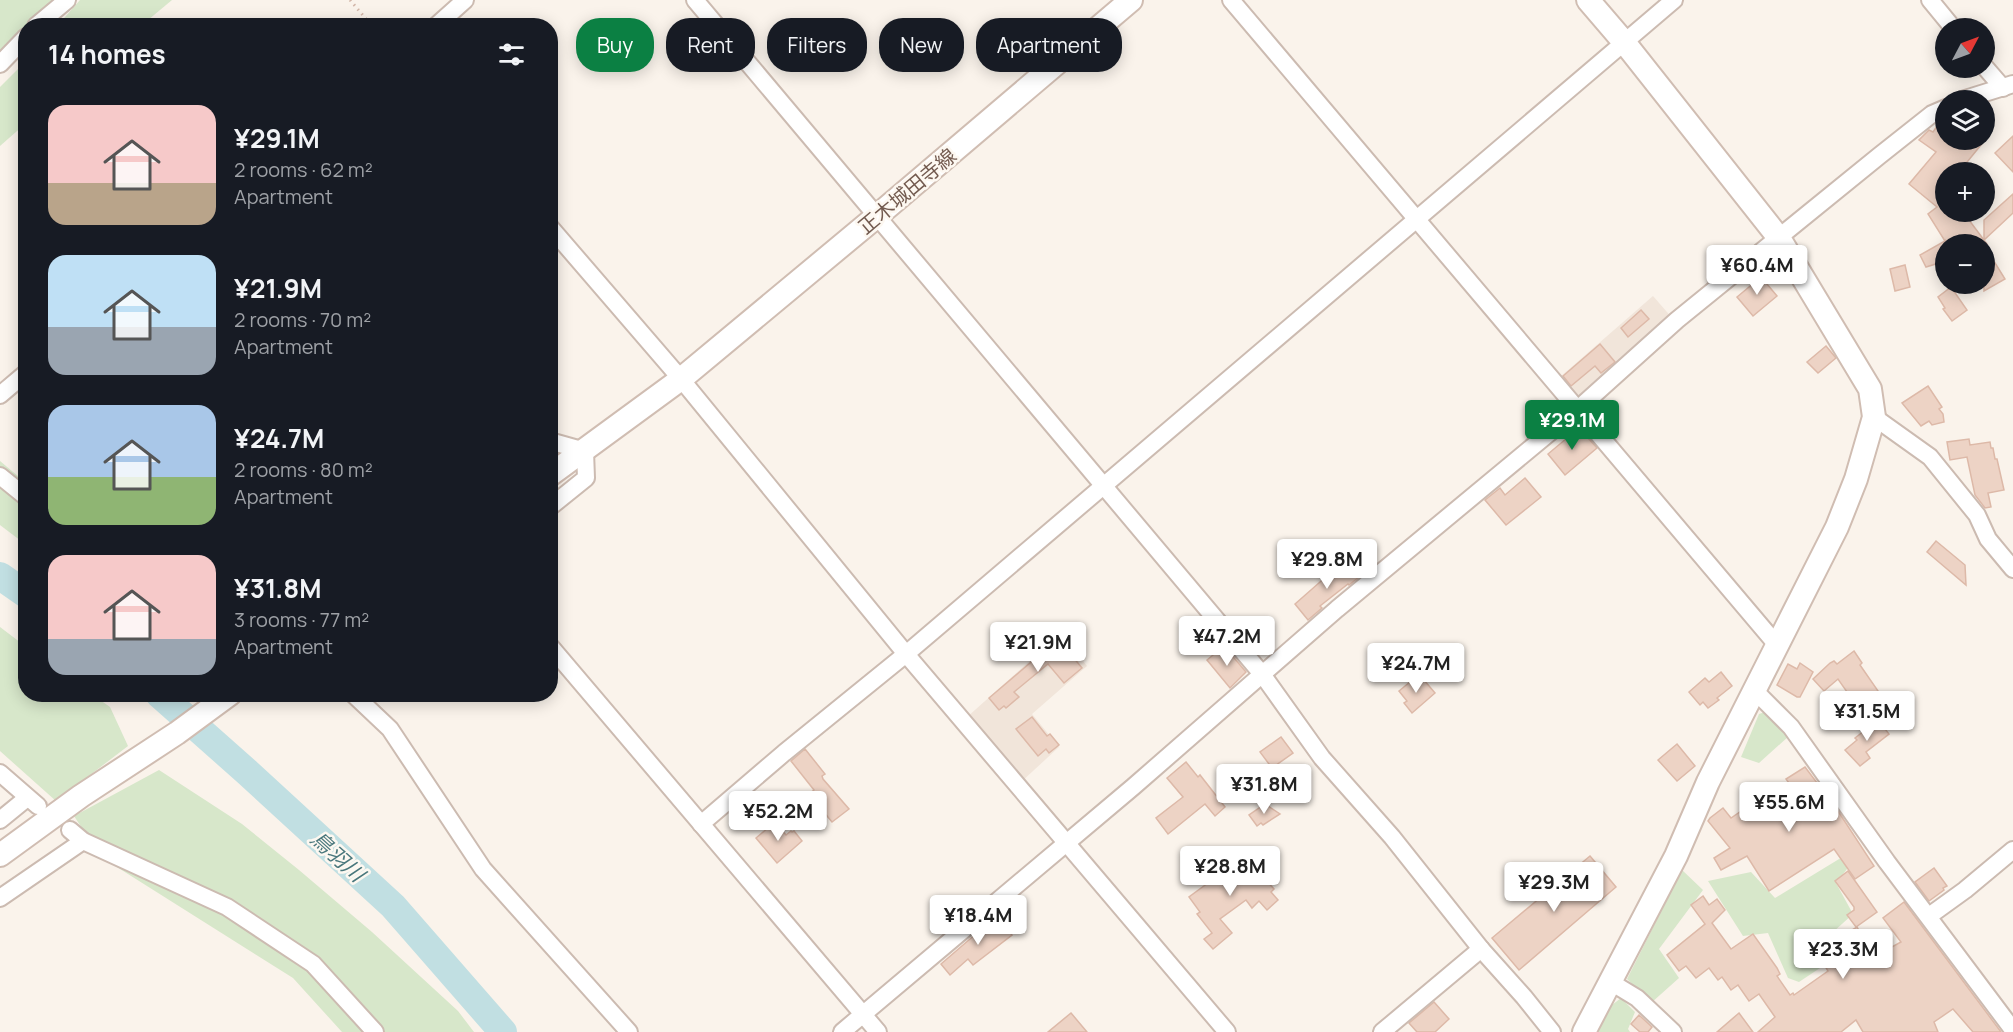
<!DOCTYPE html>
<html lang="en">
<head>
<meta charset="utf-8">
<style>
	body { margin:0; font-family:Manrope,"Noto Sans JP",sans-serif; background:#242831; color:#f1f3f6; height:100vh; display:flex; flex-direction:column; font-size:22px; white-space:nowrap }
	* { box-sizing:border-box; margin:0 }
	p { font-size:20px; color:#9ea1a6 }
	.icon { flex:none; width:33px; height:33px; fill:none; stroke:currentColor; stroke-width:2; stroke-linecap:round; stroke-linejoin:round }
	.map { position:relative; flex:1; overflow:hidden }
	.details { position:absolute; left:18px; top:18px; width:540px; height:684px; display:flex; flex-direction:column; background:#171b24; border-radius:24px; box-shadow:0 3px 15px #0003 }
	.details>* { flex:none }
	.hud { position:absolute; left:576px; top:18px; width:570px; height:54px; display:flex; gap:12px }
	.needle { width:39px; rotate:49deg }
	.fabs { position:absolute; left:1935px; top:18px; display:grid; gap:12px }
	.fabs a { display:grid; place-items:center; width:60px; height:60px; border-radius:50%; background:#171b24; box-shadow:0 3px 15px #0003; font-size:30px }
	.price { position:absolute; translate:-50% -51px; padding:0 14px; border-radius:6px; background:#fff; color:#222; font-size:20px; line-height:39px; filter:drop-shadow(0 2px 3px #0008) }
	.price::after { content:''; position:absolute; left:50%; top:36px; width:18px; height:14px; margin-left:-9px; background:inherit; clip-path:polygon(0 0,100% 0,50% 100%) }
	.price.selected { background:#0b8043; color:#fff }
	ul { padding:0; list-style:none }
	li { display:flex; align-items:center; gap:18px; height:150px; padding:0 30px }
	li span { display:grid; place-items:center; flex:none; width:168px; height:120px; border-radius:18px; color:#555 }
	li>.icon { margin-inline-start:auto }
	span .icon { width:72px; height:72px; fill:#fffc; stroke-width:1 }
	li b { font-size:26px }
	h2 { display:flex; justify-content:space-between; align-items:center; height:72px; padding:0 30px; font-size:26px }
	.tag { padding:0 21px; border-radius:24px; background:#171b24; box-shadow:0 3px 15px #0003; font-size:21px; line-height:54px }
	.tag.selected { background:#0b8043; color:#fff }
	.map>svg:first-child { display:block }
</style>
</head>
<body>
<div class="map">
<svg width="2013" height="1032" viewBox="0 0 2013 1032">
	<rect width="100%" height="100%" fill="#faf3eb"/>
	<g fill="#f1e5da">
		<path d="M1653,296l20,23 -89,77h-11l-14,-18z"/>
		<path d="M1061,633l26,33 -55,48 27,33 -39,36 -54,-65z"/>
	</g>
	<g fill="#d7e7ca">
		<path d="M0,0h56l-26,25 -4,1 -1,4 -25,24z"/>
		<path d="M80,0h92l-30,25h-84z"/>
		<path d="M25,62v62l-25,22v-59z"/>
		<path d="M0,461l25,21v62l-25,-19z"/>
		<path d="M0,627l25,19 1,48 67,1 17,12 18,39 -72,55 -56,-50z"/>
		<path d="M1768,711l21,25 -30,27 -18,-6 18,-43z"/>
		<path d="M159,770l83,54 57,46 73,62 86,79 16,21h-132l-49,-54 -192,-121 -27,-41z"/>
		<path d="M1844,856l7,8 -15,19 17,31 -32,29 5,21 -27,18 -11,-4 -20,-45 -25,3 -35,-55 43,-9 24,26z"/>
		<path d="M1682,870l21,20 -44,59 20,29 -28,25 -24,-24z"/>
		<path d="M1621,998l14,14 -7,17 2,3h-32l14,-27z"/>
	</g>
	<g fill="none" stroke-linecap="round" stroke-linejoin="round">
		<g stroke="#c1dfe2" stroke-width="28">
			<path d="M0,576l26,18"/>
			<path d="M159,694l88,78 146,134 110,126"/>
		</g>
	</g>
	<g fill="#edd3c5" stroke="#ddb9a8" stroke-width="1.5">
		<path d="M1946,120v20h39l-26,32h-13v40h17l24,32h-39l-2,-3v36l-7,-14 -13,4 -6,-12 25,-14 -17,-27 9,-7 -28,-23 27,-32 -17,-12 10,-10 4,2 7,-10z"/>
		<path d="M2013,136v36l-18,-19z"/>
		<path d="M2013,194v19l-29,27v-20z"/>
		<path d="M1984,245l21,34 -21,12z"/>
		<path d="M1905,265l5,22 -15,4 -5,-22z"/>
		<path d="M1761,277l16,19 -24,20 -16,-19z"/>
		<path d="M1951,287l16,23 -15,11 -9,-12 2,-1 -7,-11z"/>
		<path d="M1641,310l8,9 -21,18 -7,-9z"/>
		<path d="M1600,344l15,18 -14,11 -6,-7 -24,20 -8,-10z"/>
		<path d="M1826,346l10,12 -18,15 -11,-11z"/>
		<path d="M1928,386l14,21 -3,2 4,5 1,8 -12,3 -3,-4 -8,5 -19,-23z"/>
		<path d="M1579,428l18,20 -32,27 -17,-21z"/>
		<path d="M1969,439l1,6 20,-3 1,6h2l2,11h2l7,31 -16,3 3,14 -6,1 -10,-13 -8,-38 -17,3 -3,-18z"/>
		<path d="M1525,478l16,19 -35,28 -21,-25 15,-12 5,7z"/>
		<path d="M1936,541l29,24 1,20 -39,-33z"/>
		<path d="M1345,560l14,17 -10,8 -1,-1 -28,22 2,2 -14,12 -13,-16z"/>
		<path d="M1058,639l24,29 -18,15 -16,-19 -34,28 5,5 -13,11 -2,-2 -5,4 -10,-12z"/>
		<path d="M1224,646l22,26 -16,16 -23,-28z"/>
		<path d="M1854,651l8,12 -2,2 25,36 -7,6 2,2 -14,10 -28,-40 -14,12 -11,-12 17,-16 4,-2 3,3z"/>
		<path d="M1800,663l13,9 -13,25h-3l-20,-12 11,-21 9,5z"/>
		<path d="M1721,672l11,14 -15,12 2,2 -11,8 -5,-6 -3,3 -11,-13 16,-14 4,4z"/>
		<path d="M1416,677l5,6 3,-3 11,13 -23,20 -8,-10 3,-2 -8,-10z"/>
		<path d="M1032,717l15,19 3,-2 9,11 -10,8 -3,-4 -8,7 -22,-27z"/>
		<path d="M1878,720l11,14 -23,18 4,6 -10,8 -15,-16 12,-10 -2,-2z"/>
		<path d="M1281,737l12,16 -21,15 -12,-16z"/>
		<path d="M1677,744l18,22 -18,15 -19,-21z"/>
		<path d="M805,749l20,25 -3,2 1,3 26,30 -17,13 -23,-28 5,-4 -23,-29z"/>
		<path d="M1186,762l12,15 2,-2 25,32 -10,9 -10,-12 -37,30 -12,-16 27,-21 -16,-19z"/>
		<path d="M1805,767l31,41 38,58 -19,13 -21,-30 -65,42 -22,-35 -26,14 -7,-12 16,-10 -22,-27 2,-3 13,-10 8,10 29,-20 2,3 27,-18 -3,-4z"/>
		<path d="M1265,804l15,10 -17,11 -2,-2 -4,3 -8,-11z"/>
		<path d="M775,822l11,13 5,-4 1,1 2,-1 8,10 -25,22 -21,-25z"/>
		<path d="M1238,854l24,27 3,-2 9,10 -3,3 7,8 -11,10 -8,-9 -7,7 -6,-8 -26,19 12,14 -19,16 -9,-10 8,-6 -15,-19 3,-2 -11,-15 38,-28 -3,-3z"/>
		<path d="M1590,856l26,31 -97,83 -27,-32z"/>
		<path d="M1934,868l13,18 -4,2 1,2 -15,11 -14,-19z"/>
		<path d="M1848,871l29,41 -21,15 -9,-12 7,-5v-3l-19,-26z"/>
		<path d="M1703,896l6,9 8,-6 8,11 -13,13 19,26 22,-15 24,34 3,6 -3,2 13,19 3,-2 1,2 34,-24 -12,-20 3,-2 -4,-8 11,-6 4,8 27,-16 17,30 27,-15 -18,-24 21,-16 97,130h-28l-20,-23 -19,13 4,10h-75l-7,-12 -15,12h-83l17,-15 -16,-23 -10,7 -11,-16 -7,5 -9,-13 -4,3 -9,-12 -13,10 -10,-12 -7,5 -12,-16 38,-31 -14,-19z"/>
		<path d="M992,920l5,6 5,-4 10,13 -39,30 -5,-6 -18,16 -9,-11z"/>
		<path d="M1434,1002l15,17 -14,13h-18l-8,-9z"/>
		<path d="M1071,1013l16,19h-39z"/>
		<path d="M1739,1013l14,19h-36z"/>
		<path d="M1639,1015l13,12 -4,5h-8l-9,-8z"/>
	</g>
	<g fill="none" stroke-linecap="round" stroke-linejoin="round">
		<g stroke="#ccbbb1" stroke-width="20">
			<g id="street">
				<path d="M695,0l540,642 27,32 60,84 70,79 89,112 43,48 28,35"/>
				<path d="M1231,0l546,645"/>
				<path d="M1930,0l23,28"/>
				<path d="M36,26l31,-26"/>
				<path d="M436,26l29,-26"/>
				<path d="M0,64l26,-27"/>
				<path d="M1984,66l19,22"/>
				<path d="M1962,100l51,-16"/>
				<path d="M550,227l131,152 225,275 321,378"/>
				<path d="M0,395l26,-22"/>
				<path d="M1874,417l56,40 47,58 11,24 25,30"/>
				<path d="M550,444l3,-2 32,9 1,27 -36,29"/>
				<path d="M0,476l26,21"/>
				<path d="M550,646l328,386"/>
				<path d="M1755,691l36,36 96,135 126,168"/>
				<path d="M353,694l37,35 93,140 146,163"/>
				<path d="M0,773l38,33"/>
				<path d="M0,820l27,-22"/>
				<path d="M701,824l83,-71 122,-99 768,-654"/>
				<path d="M70,830l13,11 144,66 86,57 62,68"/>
				<path d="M0,898l83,-57"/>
				<path d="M1929,916l36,-26 48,-40"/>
				<path d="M1609,981l28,17 36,34"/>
				<path d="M842,1032l291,-245 204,-178 241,-200 99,-89 202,-164 53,-42 14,-6"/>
				<path d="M1382,1032l99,-83"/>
			</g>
		</g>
		<g stroke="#d0bdb2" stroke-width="26">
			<g id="secondary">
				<path d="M550,475l131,-96 196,-163 254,-216"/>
				<path d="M0,855l81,-59 96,-63 53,-39"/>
				<path d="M1584,1032l92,-176 32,-74 129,-255 19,-48 18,-62 -4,-28 -91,-151 -155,-196 -36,-42"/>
			</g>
		</g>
		<path stroke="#d2b6a8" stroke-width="3" stroke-dasharray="1.5 4.5" stroke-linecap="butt" d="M350,0l22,26"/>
		<use href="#street" stroke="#fff" stroke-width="16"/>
		<use href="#secondary" stroke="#fff" stroke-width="22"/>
	</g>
	<g text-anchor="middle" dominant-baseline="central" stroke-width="5" stroke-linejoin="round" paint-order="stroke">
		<g font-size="20" fill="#735b50" stroke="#fdf8f1">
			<text transform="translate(907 191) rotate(-40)">正木城田寺線</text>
		</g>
		<g font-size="21" font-style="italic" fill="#49777c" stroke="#fdf8f1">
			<text transform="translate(338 856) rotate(42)">鳥羽川</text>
		</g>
	</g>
</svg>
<div class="fabs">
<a><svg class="needle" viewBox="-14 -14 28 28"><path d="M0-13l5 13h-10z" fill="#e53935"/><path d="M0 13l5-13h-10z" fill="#9ea1a6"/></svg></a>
<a><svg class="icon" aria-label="layers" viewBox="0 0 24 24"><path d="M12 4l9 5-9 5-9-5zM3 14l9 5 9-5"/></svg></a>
<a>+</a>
<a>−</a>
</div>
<b class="price" style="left:1757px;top:296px">¥60.4M</b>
<b class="price selected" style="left:1572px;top:451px">¥29.1M</b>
<b class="price" style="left:1327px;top:590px">¥29.8M</b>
<b class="price" style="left:1227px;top:667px">¥47.2M</b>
<b class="price" style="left:1038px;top:673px">¥21.9M</b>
<b class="price" style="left:1416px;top:694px">¥24.7M</b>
<b class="price" style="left:1867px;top:742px">¥31.5M</b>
<b class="price" style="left:1264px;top:815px">¥31.8M</b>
<b class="price" style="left:1789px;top:833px">¥55.6M</b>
<b class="price" style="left:778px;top:842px">¥52.2M</b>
<b class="price" style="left:1230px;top:897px">¥28.8M</b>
<b class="price" style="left:1554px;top:913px">¥29.3M</b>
<b class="price" style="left:978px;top:946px">¥18.4M</b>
<b class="price" style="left:1843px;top:980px">¥23.3M</b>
<div class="hud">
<a class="tag selected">Buy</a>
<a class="tag">Rent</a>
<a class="tag">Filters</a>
<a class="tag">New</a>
<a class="tag">Apartment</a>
</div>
<section class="details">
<h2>14 homes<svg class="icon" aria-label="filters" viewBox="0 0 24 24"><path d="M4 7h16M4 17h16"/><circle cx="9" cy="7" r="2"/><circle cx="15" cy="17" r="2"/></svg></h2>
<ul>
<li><span style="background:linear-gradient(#f6c9c9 65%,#b9a48a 0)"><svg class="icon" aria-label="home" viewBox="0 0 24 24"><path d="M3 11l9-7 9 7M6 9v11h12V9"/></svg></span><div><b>¥29.1M</b><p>2 rooms · 62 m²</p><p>Apartment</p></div></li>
<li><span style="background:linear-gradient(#bfe0f5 60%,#9aa5b1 0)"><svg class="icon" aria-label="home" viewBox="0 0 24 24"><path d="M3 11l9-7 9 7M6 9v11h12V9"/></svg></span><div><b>¥21.9M</b><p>2 rooms · 70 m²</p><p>Apartment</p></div></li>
<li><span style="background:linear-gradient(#a9c7e8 60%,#8fb573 0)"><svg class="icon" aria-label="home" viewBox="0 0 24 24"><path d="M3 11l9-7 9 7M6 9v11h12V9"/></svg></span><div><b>¥24.7M</b><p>2 rooms · 80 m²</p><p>Apartment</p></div></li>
<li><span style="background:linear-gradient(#f6c9c9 70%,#9aa5b1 0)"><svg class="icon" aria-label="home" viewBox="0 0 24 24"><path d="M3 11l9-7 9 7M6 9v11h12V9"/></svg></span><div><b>¥31.8M</b><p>3 rooms · 77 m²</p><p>Apartment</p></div></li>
</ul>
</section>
</div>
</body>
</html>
